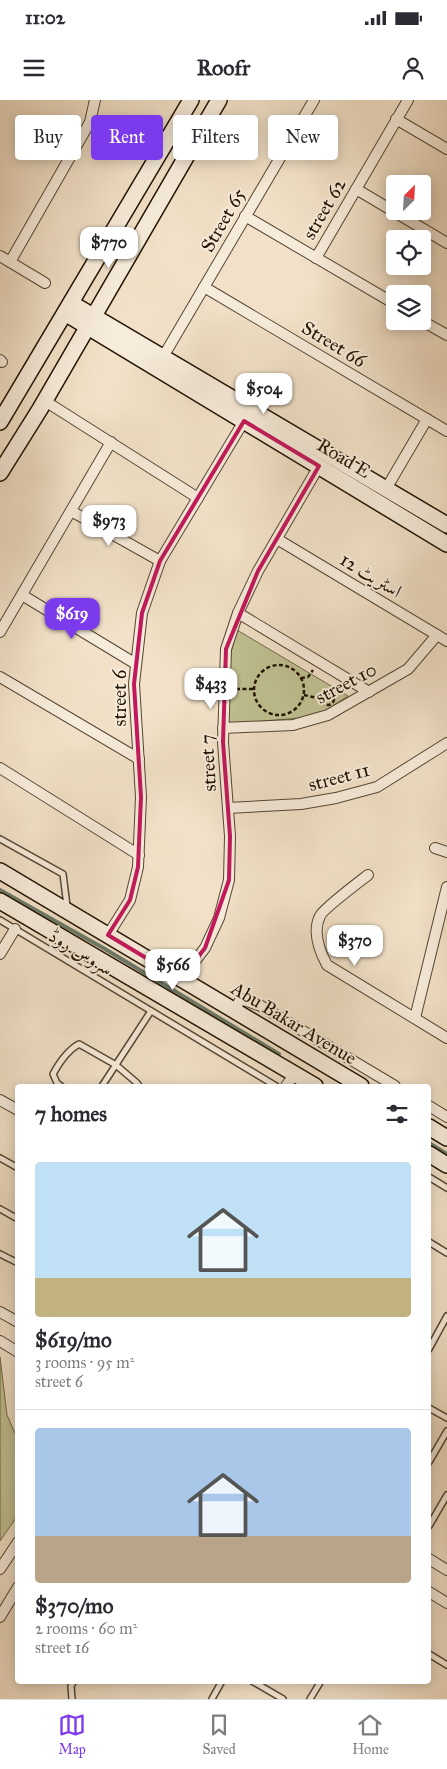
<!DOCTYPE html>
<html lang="en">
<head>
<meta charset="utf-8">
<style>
	body { margin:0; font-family:"IM FELL Great Primer",Amiri,serif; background:#f2f2f3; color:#2b2b33; height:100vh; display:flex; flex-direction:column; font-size:19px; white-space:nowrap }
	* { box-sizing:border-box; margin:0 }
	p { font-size:16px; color:#7c7c81 }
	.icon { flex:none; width:28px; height:28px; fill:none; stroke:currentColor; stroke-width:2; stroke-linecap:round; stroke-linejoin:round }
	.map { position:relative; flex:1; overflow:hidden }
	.side { position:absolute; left:15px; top:984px; width:416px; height:600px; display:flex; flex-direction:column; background:#fff; border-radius:5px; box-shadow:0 2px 12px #0003 }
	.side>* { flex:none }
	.hud { position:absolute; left:15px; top:15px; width:418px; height:45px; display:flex; gap:10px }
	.needle { width:32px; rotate:24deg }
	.fabs { position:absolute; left:386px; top:75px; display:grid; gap:10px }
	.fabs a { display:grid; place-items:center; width:45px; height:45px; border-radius:5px; background:#fff; box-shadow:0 2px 12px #0003; font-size:25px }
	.price { position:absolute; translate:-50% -42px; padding:0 11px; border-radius:10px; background:#fff; color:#222; font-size:16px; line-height:32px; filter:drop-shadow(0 1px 2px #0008) }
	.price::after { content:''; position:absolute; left:50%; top:30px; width:15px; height:11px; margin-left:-8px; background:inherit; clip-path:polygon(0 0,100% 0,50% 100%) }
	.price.current { background:#7c3aed; color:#fff }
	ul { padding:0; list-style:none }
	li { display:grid; align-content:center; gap:10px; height:265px; padding:0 20px }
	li+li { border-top:1px solid #e1e1e2 }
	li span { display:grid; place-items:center; height:155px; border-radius:5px; color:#555 }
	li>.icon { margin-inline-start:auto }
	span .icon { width:90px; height:90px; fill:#fffc; stroke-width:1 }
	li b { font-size:21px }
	h2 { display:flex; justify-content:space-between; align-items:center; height:60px; padding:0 20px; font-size:21px }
	.tag { padding:0 18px; border-radius:5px; background:#fff; box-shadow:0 2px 12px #0003; font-size:18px; line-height:45px }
	.tag.current { background:#7c3aed; color:#fff }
	.status { display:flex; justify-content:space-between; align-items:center; height:35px; padding:0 25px; background:#fff; direction:ltr }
	.status svg { height:14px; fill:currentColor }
	header { display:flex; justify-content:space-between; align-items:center; height:65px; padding:0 20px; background:#fff; font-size:22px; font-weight:700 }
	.tabs { display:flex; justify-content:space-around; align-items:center; height:70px; border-top:1px solid #e1e1e2; background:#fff; font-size:14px; color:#7c7c81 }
	.tabs a { display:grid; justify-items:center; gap:2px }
	.tabs .current { color:#7c3aed }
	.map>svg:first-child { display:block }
</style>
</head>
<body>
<div class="status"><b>11:02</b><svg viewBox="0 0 49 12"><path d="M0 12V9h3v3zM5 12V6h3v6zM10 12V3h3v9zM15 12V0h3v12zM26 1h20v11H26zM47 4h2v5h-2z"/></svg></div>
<header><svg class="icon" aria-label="menu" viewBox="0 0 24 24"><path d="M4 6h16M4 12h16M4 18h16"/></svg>Roofr<svg class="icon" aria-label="person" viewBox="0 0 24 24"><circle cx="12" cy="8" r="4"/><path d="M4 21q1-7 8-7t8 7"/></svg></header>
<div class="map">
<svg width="447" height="1599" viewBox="0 0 447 1599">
	<rect width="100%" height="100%" fill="#f2e1c8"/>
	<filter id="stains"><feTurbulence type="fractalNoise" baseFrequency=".004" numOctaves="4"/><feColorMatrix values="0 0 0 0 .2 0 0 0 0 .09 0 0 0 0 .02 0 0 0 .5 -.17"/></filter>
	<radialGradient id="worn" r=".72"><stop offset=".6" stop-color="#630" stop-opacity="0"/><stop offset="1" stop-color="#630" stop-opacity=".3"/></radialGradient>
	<g fill="#c0c192" stroke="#706a4a">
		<path d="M237,530l111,66 -26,17 -22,5 -72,6 1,-64z"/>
		<path d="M0,1257l7,58 10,23 1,77 -18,26z"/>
	</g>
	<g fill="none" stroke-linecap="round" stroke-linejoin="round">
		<g stroke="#6b7a69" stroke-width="4">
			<path d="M0,790l105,59 174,105"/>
			<path d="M429,1043l18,11"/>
		</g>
		<g stroke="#554633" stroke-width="8">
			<g id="lane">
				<path d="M0,739l63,35 4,32"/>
				<path d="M0,820l276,166"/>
				<path d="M61,986l-4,-3 -4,-9c6,-11 15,-24 26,-30l37,21 21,18 2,3"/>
				<path d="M102,986l49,-75"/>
				<path d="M0,1058l18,10"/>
				<path d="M429,1077l18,11"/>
				<path d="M0,1109l18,10"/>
				<path d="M429,1142l18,11"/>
				<path d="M0,1154l18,9"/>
				<path d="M429,1249l18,-33"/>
				<path d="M429,1308l18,10"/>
				<path d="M429,1362l18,-31"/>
				<path d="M429,1426l18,-31"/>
				<path d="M429,1554l18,11"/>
				<path d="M252,1581l31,18"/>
				<path d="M72,1599l-1,-13 3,-5"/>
				<path d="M212,1599l10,-18"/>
				<path d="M310,1599l11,-18"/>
			</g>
		</g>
		<g stroke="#554633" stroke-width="12">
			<g id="street">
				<path d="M396,19l51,30"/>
				<path d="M356,89l91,54"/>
				<path d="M245,116l150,88"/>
				<path d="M0,156l45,27"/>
				<path d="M316,158l92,-158"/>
				<path d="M10,162l80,-140 5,-22"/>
				<path d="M204,187l243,144"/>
				<path d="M422,221l25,14"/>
				<path d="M163,257l151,-257"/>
				<path d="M0,260l2,2"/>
				<path d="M45,301l153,97"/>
				<path d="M386,389l41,-70"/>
				<path d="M71,411l89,50"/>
				<path d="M277,439l170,102"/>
				<path d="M22,495l114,69"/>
				<path d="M238,513l131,79"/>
				<path d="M0,532l111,-190"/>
				<path d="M0,577l139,82"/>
				<path d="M223,628l70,-3 35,-10 80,-46 29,-34"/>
				<path d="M0,668l139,87"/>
				<path d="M228,708l73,-4 35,-6 41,-11 70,-44"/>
				<path d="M435,748l12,4"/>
				<path d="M368,775c-9,7 -45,34 -48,41 -8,16 0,36 7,49l120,73"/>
				<path d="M108,835l22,-35 8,-33 3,-70 -7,-113 8,-71 18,-52 84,-140"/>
				<path d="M0,854l15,-25"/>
				<path d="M181,879l24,-31 14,-30 10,-38 1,-44 -7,-94 3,-93 12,-36 20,-42 61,-105"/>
				<path d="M234,910l7,-11 20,7 134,80"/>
				<path d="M415,918l32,-131"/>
				<path d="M286,986l8,-11"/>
				<path d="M0,1000l18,10"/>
				<path d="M429,1006l18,11"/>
				<path d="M0,1212l18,10"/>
				<path d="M0,1241l18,11"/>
				<path d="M429,1459l18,11"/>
				<path d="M0,1469l18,-27"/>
				<path d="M429,1492l18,11"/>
				<path d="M0,1517l18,-30"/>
			</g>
		</g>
		<g stroke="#211301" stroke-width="18">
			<g id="secondary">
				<path d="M71,203l376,222"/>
				<path d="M65,213l382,231"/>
				<path d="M0,322l191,-322"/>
				<path d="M0,373l40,-64 179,-309"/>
				<path d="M0,771l361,215"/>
				<path d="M0,801l315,185"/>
				<path d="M429,1027l18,11"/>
				<path d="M429,1054l18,11"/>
			</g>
		</g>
		<g stroke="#211301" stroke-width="2.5" stroke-dasharray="4 2.5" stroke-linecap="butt">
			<circle cx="279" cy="590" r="25"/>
			<path d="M301,578l7,-1 5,-7"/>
			<path d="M236,589h18"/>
			<circle cx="328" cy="599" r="6"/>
			<path d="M304,595l18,4"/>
		</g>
		<use href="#lane" stroke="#f7ecdb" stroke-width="5"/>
		<use href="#street" stroke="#f7ecdb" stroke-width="10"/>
		<use href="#secondary" stroke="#f7ecdb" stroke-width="15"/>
	</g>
	<path fill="none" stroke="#c2185b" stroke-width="4" stroke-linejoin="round" d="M244,321l75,45 -61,105 -32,78 -3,93 7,94 -1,44 -24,68 -24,31 -73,-44 22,-35 8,-33 3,-70 -7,-113 8,-71 18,-52z"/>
	<g text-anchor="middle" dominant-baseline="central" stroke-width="4" stroke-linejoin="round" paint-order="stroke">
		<g font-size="19" fill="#211301" stroke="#f7ecdb">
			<text transform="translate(324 109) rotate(-60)">street 62</text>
			<text transform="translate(223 120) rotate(-60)">Street 65</text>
			<text transform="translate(334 244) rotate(31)">Street 66</text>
			<text transform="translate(344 358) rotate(31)">Road E</text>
			<text transform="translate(371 475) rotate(31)">اسٹریٹ 12</text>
			<text transform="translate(346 583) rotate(-28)">street 10</text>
			<text transform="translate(119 598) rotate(-90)">street 6</text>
			<text transform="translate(208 663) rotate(-93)">street 7</text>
			<text transform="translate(339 677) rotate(-15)">street 11</text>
			<text transform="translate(81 852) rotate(31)">سروس روڈ</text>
			<text transform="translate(294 923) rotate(31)">Abu Bakar Avenue</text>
		</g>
	</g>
	<rect width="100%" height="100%" filter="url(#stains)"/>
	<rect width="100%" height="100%" fill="url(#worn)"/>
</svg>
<div class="fabs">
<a><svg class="needle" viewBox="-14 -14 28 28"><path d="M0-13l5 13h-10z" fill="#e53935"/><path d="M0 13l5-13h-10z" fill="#7c7c81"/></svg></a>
<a><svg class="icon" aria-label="locate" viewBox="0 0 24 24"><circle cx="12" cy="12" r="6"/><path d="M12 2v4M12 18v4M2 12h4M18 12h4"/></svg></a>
<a><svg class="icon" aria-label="layers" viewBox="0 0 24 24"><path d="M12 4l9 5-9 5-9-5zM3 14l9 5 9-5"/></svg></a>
</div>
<b class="price" style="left:109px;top:169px">$770</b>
<b class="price" style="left:264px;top:315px">$504</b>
<b class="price" style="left:109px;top:447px">$973</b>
<b class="price current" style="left:72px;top:540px">$619</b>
<b class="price" style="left:211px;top:610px">$433</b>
<b class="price" style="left:355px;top:867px">$370</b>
<b class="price" style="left:173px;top:891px">$566</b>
<div class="hud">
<a class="tag">Buy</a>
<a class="tag current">Rent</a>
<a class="tag">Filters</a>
<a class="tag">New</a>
</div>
<section class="side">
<h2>7 homes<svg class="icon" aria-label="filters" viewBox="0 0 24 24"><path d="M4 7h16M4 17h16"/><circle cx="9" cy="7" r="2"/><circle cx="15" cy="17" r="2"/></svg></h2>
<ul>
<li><span style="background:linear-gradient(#bfe0f5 75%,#c2b280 0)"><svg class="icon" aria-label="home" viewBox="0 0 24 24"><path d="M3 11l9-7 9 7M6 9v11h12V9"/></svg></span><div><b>$619/mo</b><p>3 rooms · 95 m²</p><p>street 6</p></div></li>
<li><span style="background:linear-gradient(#a9c7e8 70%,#b9a48a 0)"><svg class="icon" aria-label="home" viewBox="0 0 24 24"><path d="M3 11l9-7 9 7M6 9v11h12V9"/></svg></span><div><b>$370/mo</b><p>2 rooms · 60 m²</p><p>street 16</p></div></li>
</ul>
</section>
</div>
<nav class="tabs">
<a class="current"><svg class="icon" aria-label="map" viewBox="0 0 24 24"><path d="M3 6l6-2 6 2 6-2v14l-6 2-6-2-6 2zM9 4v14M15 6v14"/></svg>Map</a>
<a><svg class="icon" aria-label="saved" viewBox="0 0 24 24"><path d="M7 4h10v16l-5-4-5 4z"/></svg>Saved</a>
<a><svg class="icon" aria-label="home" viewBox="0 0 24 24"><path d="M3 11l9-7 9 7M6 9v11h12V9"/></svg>Home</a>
</nav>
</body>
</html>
